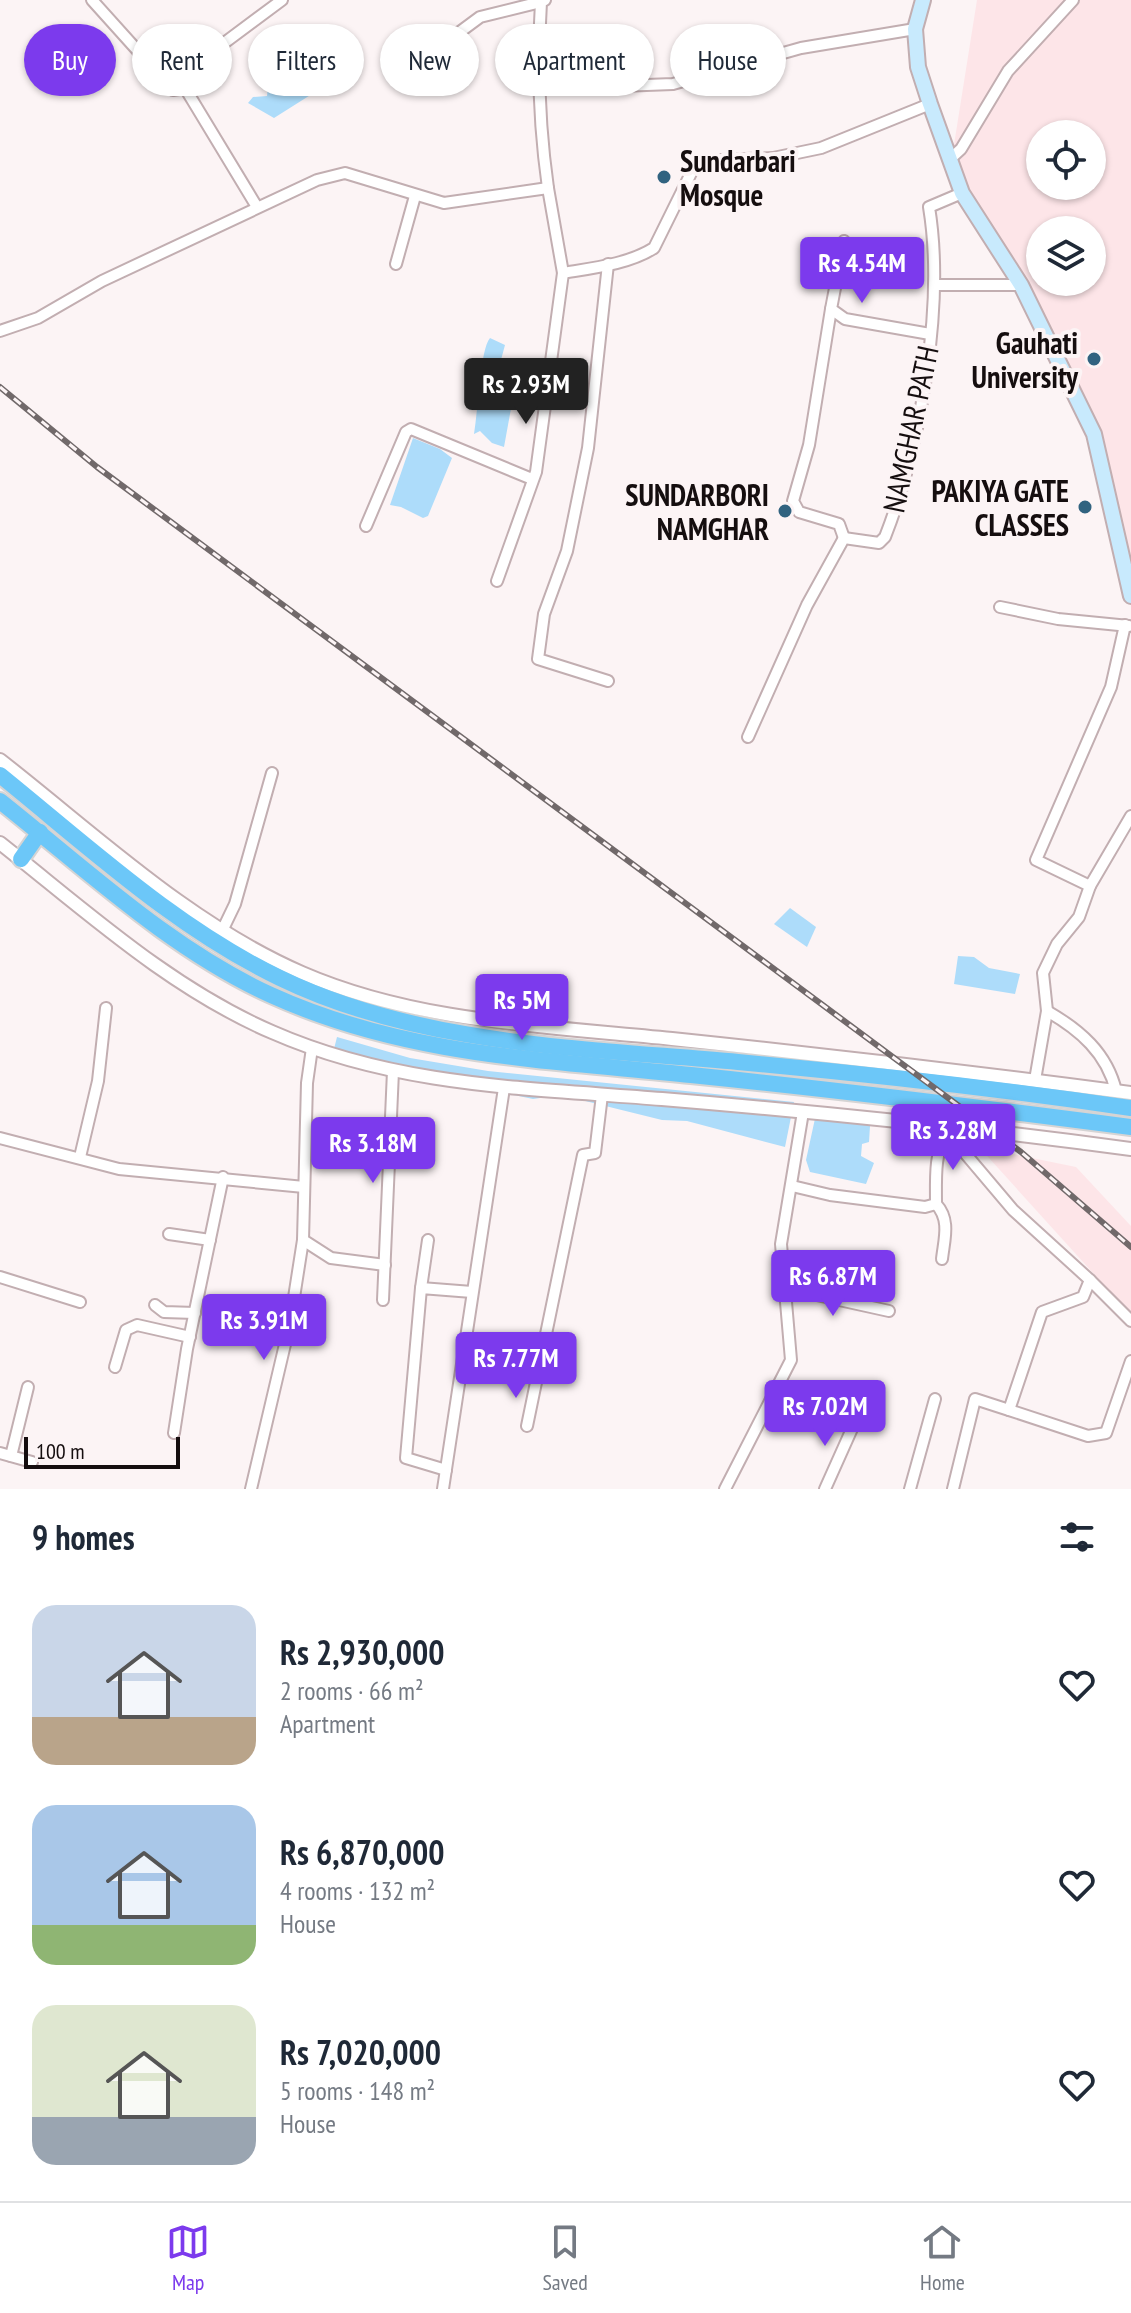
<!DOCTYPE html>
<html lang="en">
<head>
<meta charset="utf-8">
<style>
	body { margin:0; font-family:"PT Sans Narrow",sans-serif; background:#f2f2f3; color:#1f2937; height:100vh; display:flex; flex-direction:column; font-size:30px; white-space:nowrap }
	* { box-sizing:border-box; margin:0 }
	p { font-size:26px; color:#747a83 }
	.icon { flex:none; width:44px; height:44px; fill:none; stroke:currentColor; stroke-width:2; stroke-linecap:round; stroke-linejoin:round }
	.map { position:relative; height:1489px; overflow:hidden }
	.side { display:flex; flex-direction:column; background:#fff; flex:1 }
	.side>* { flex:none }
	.banner { position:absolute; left:24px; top:24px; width:1084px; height:72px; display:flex; gap:16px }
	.fabs { position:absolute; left:1026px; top:120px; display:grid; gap:16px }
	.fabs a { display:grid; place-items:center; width:80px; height:80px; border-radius:50%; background:#fff; box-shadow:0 2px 6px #0004; font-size:40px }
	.scale { position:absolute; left:24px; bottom:20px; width:156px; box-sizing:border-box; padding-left:8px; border:4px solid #150e0f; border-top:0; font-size:22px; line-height:28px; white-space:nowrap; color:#150e0f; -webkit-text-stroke:6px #fcf4f5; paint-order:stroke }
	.price { position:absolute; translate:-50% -68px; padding:0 18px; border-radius:8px; background:#7c3aed; color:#fff; font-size:26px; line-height:52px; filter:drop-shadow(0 2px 4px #0008) }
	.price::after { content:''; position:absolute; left:50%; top:48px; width:24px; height:18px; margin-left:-12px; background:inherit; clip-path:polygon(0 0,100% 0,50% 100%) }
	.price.current { background:#222; color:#fff }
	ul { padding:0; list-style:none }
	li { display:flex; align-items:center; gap:24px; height:200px; padding:0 32px }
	li span { display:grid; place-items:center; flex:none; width:224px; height:160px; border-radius:24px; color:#555 }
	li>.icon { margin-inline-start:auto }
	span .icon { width:96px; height:96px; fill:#fffc; stroke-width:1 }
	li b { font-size:34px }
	h2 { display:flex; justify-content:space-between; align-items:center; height:96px; padding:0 32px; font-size:34px }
	.tag { padding:0 28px; border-radius:36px; background:#fff; box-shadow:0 2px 6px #0004; font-size:28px; line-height:72px }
	.tag.current { background:#7c3aed; color:#fff }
	.tab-bar { display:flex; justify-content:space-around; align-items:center; height:112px; border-top:2px solid #e0e1e3; background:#fff; font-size:22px; color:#747a83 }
	.tab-bar a { display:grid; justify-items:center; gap:4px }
	.tab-bar .current { color:#7c3aed }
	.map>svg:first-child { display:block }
</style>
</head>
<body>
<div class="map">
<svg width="1131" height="1489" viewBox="0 0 1131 1489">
	<rect width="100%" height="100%" fill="#fcf4f5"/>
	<g fill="#fde5e8" fill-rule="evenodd">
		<path d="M977,0h154v596l-37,-162 -106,-201 -35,-82zM1040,134h52v52h-52zM1040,230h52v52h-52z"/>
		<path d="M979,1147l97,20 55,59v89z"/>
	</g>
	<g fill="#addcfa">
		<path d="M292,65l20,29 -38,24 -26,-15 5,-6 14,-1 1,-9z"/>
		<path d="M490,338l15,7 -14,52 6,4 8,-22 11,2 -12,66 -12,-4 -12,-12 -6,3c4,-21 6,-85 16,-96z"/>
		<path d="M413,438l27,11 12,9 -24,58 -5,2 -22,-11 -11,-2z"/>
		<path d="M790,908l26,19 -9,20 -33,-23z"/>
		<path d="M958,956l16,1 15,11 31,6 -5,20 -61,-10z"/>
		<path d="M337,1037l73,21 78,13 306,31 -9,45 -98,-26 -25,-1 -101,-25 -28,4 -201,-42z"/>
		<path d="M816,1114l54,12 -1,16 -7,2 -1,12 13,7 -8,21 -56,-12 -4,-12z"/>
	</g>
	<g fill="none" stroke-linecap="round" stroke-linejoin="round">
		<g stroke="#c2aeb1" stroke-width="14">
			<g id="minor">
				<path d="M92,0l81,90 12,-2"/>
				<path d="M545,0l-4,2c-4,64 -2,123 7,186"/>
				<path d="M403,74l77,-57 61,-15"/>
				<path d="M538,80l82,6 53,-2 128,-36 114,-19"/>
				<path d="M950,159l11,-10 47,-78 65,-71"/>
				<path d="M257,207l-72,-119 3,-15 12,-12 82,-61"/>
				<path d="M844,241l-13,68 14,10 85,15"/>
				<path d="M396,264l19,-68"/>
				<path d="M935,285h86"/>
				<path d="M831,309l-22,136 -16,56 6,11 40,12 5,14"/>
				<path d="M0,331l38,-13 64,-37 215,-101 28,-7 99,30 104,-15 15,85c30,-5 66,-9 91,-25l43,-87 76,-3 48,-10 109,-44"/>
				<path d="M366,526l40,-94 5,-3 121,50"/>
				<path d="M497,581l39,-109 27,-199"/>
				<path d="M1000,607l58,12 71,7"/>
				<path d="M1125,625l-14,62 -75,173 54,26 41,-70"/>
				<path d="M608,681l-70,-22 6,-45 23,-63 21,-103 20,-184"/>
				<path d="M748,737l59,-132 37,-67 35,5 6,-6c36,-92 60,-233 44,-330l33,-14"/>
				<path d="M222,931l13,-27 37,-131"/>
				<path d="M1047,1011c33,19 60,42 69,80"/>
				<path d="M312,1048l-5,35 -4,157 28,18 54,7"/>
				<path d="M1035,1080l12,-69 -4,-38 14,-29 22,-27 11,-31"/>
				<path d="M942,1126l71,84 77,70 -7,17 -41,15 -33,98 -34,-11 -22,90"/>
				<path d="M0,1138l119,31 185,18"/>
				<path d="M80,1157l18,-76 8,-73"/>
				<path d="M792,1186l38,9 95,12 11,-3"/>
				<path d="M169,1234l41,6"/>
				<path d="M942,1259c2,-19 9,-39 -6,-55 0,-24 -2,-52 11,-72"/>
				<path d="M0,1277l80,25"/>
				<path d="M1090,1280l41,41"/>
				<path d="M421,1288l7,-48"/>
				<path d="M785,1288l104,23"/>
				<path d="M383,1300l10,-229"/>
				<path d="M155,1305l9,7 31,1"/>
				<path d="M115,1367l11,-37 11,-5 53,12"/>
				<path d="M1009,1410l79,26 18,-3 25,-72"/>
				<path d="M527,1426l56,-271 12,-2 7,-58"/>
				<path d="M174,1433l13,-84 36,-172"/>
				<path d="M0,1453l32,9"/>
				<path d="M11,1456l17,-69"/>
				<path d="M446,1470l-40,-12 15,-170 51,4"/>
				<path d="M251,1489l39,-166 13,-83"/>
				<path d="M443,1489l61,-401"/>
				<path d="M725,1489l66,-129 -10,-116 22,-132"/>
				<path d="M825,1489l30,-67"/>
				<path d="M910,1489l25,-90"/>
			</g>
		</g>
		<g stroke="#c2aeb1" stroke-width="16">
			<g id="tertiary">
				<path d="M0,760c96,75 189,164 302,213 115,50 246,53 370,66 153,16 306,34 459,54"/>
				<path d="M0,843c86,68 170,145 272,189 125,55 257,56 390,67 157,13 313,29 469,50"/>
			</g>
		</g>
		<g stroke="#c2aeb1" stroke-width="18">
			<path id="secondary" d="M923,0l-8,29 3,38 12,37 32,89 59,92 73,149 37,162"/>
		</g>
		<g stroke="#d5d4d4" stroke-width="20">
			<g id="trunk">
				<path d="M0,775c89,72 176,153 280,203 140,68 306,70 458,84 131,12 263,27 393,46"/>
				<path d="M0,801c86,68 170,148 271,194 134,61 276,65 420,80 147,15 294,33 440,52"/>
				<path d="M21,859l19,-27"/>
			</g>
		</g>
		<use href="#minor" stroke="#fff" stroke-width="10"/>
		<use href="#tertiary" stroke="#fff" stroke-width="12"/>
		<use href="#secondary" stroke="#c8eafd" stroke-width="14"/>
		<use href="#trunk" stroke="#6cc7f8" stroke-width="16"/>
		<g stroke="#71696a" stroke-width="6">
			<path id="rail" d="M0,387l97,80 924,685 110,95"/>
		</g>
		<use href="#rail" stroke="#fcf4f5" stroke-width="3" stroke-dasharray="9" stroke-linecap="butt"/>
	</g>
	<g fill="#316380" stroke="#fcf4f5" stroke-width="3">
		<circle cx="664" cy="177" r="8"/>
		<circle cx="1094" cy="359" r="8"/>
		<circle cx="1085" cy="507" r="8"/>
		<circle cx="785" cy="511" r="8"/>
	</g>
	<g text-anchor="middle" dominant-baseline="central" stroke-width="8" stroke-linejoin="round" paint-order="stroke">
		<g font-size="30" font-weight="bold" fill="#150e0f" stroke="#fcf4f5" text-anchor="end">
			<text x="680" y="160" text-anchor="start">Sundarbari<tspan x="680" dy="34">Mosque</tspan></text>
			<text x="1078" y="342">Gauhati<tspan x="1078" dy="34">University</tspan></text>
			<text x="1069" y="490">PAKIYA GATE<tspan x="1069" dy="34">CLASSES</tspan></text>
			<text x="769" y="494">SUNDARBORI<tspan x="769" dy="34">NAMGHAR</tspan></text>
		</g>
		<g font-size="30" fill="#150e0f" stroke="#fcf4f5">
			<text transform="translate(910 429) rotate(-78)">NAMGHAR PATH</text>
		</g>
	</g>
</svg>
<div class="fabs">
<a><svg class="icon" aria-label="locate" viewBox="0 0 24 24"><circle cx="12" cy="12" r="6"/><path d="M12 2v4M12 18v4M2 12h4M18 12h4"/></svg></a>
<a><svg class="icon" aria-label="layers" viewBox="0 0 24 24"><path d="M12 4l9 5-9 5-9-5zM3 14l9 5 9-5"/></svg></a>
</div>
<div class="scale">100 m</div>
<b class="price" style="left:862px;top:305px">Rs 4.54M</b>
<b class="price current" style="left:526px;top:426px">Rs 2.93M</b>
<b class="price" style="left:522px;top:1042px">Rs 5M</b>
<b class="price" style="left:953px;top:1172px">Rs 3.28M</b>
<b class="price" style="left:373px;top:1185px">Rs 3.18M</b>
<b class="price" style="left:833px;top:1318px">Rs 6.87M</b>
<b class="price" style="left:264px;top:1362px">Rs 3.91M</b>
<b class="price" style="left:516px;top:1400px">Rs 7.77M</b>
<b class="price" style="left:825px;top:1448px">Rs 7.02M</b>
<div class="banner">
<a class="tag current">Buy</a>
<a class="tag">Rent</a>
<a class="tag">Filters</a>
<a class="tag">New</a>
<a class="tag">Apartment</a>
<a class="tag">House</a>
</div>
</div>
<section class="side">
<h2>9 homes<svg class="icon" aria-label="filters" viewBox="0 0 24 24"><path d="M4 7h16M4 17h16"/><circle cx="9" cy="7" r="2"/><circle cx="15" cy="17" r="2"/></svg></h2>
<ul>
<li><span style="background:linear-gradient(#c9d6e8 70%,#b9a48a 0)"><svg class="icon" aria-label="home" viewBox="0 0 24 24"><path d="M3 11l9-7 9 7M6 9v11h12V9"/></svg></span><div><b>Rs 2,930,000</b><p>2 rooms · 66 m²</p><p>Apartment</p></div><svg class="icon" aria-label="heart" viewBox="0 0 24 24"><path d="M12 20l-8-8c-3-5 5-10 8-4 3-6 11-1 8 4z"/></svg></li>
<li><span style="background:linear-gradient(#a9c7e8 75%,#8fb573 0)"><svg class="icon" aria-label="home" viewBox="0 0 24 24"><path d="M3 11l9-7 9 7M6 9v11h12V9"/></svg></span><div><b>Rs 6,870,000</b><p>4 rooms · 132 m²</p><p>House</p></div><svg class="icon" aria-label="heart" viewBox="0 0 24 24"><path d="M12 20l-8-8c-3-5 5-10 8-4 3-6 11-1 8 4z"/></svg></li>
<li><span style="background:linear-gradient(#dfe7d0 70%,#9aa5b1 0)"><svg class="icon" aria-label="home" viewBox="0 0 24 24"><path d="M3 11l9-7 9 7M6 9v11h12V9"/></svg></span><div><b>Rs 7,020,000</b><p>5 rooms · 148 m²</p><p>House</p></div><svg class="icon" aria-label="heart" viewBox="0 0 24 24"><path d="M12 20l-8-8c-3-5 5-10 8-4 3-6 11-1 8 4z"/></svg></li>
</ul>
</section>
<nav class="tab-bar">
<a class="current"><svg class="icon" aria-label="map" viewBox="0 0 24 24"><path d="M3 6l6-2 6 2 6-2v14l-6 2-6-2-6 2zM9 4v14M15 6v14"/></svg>Map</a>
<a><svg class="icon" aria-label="saved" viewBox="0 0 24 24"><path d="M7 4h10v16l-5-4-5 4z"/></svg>Saved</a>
<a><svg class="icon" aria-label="home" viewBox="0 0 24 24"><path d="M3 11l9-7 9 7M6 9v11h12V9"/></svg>Home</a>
</nav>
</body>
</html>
